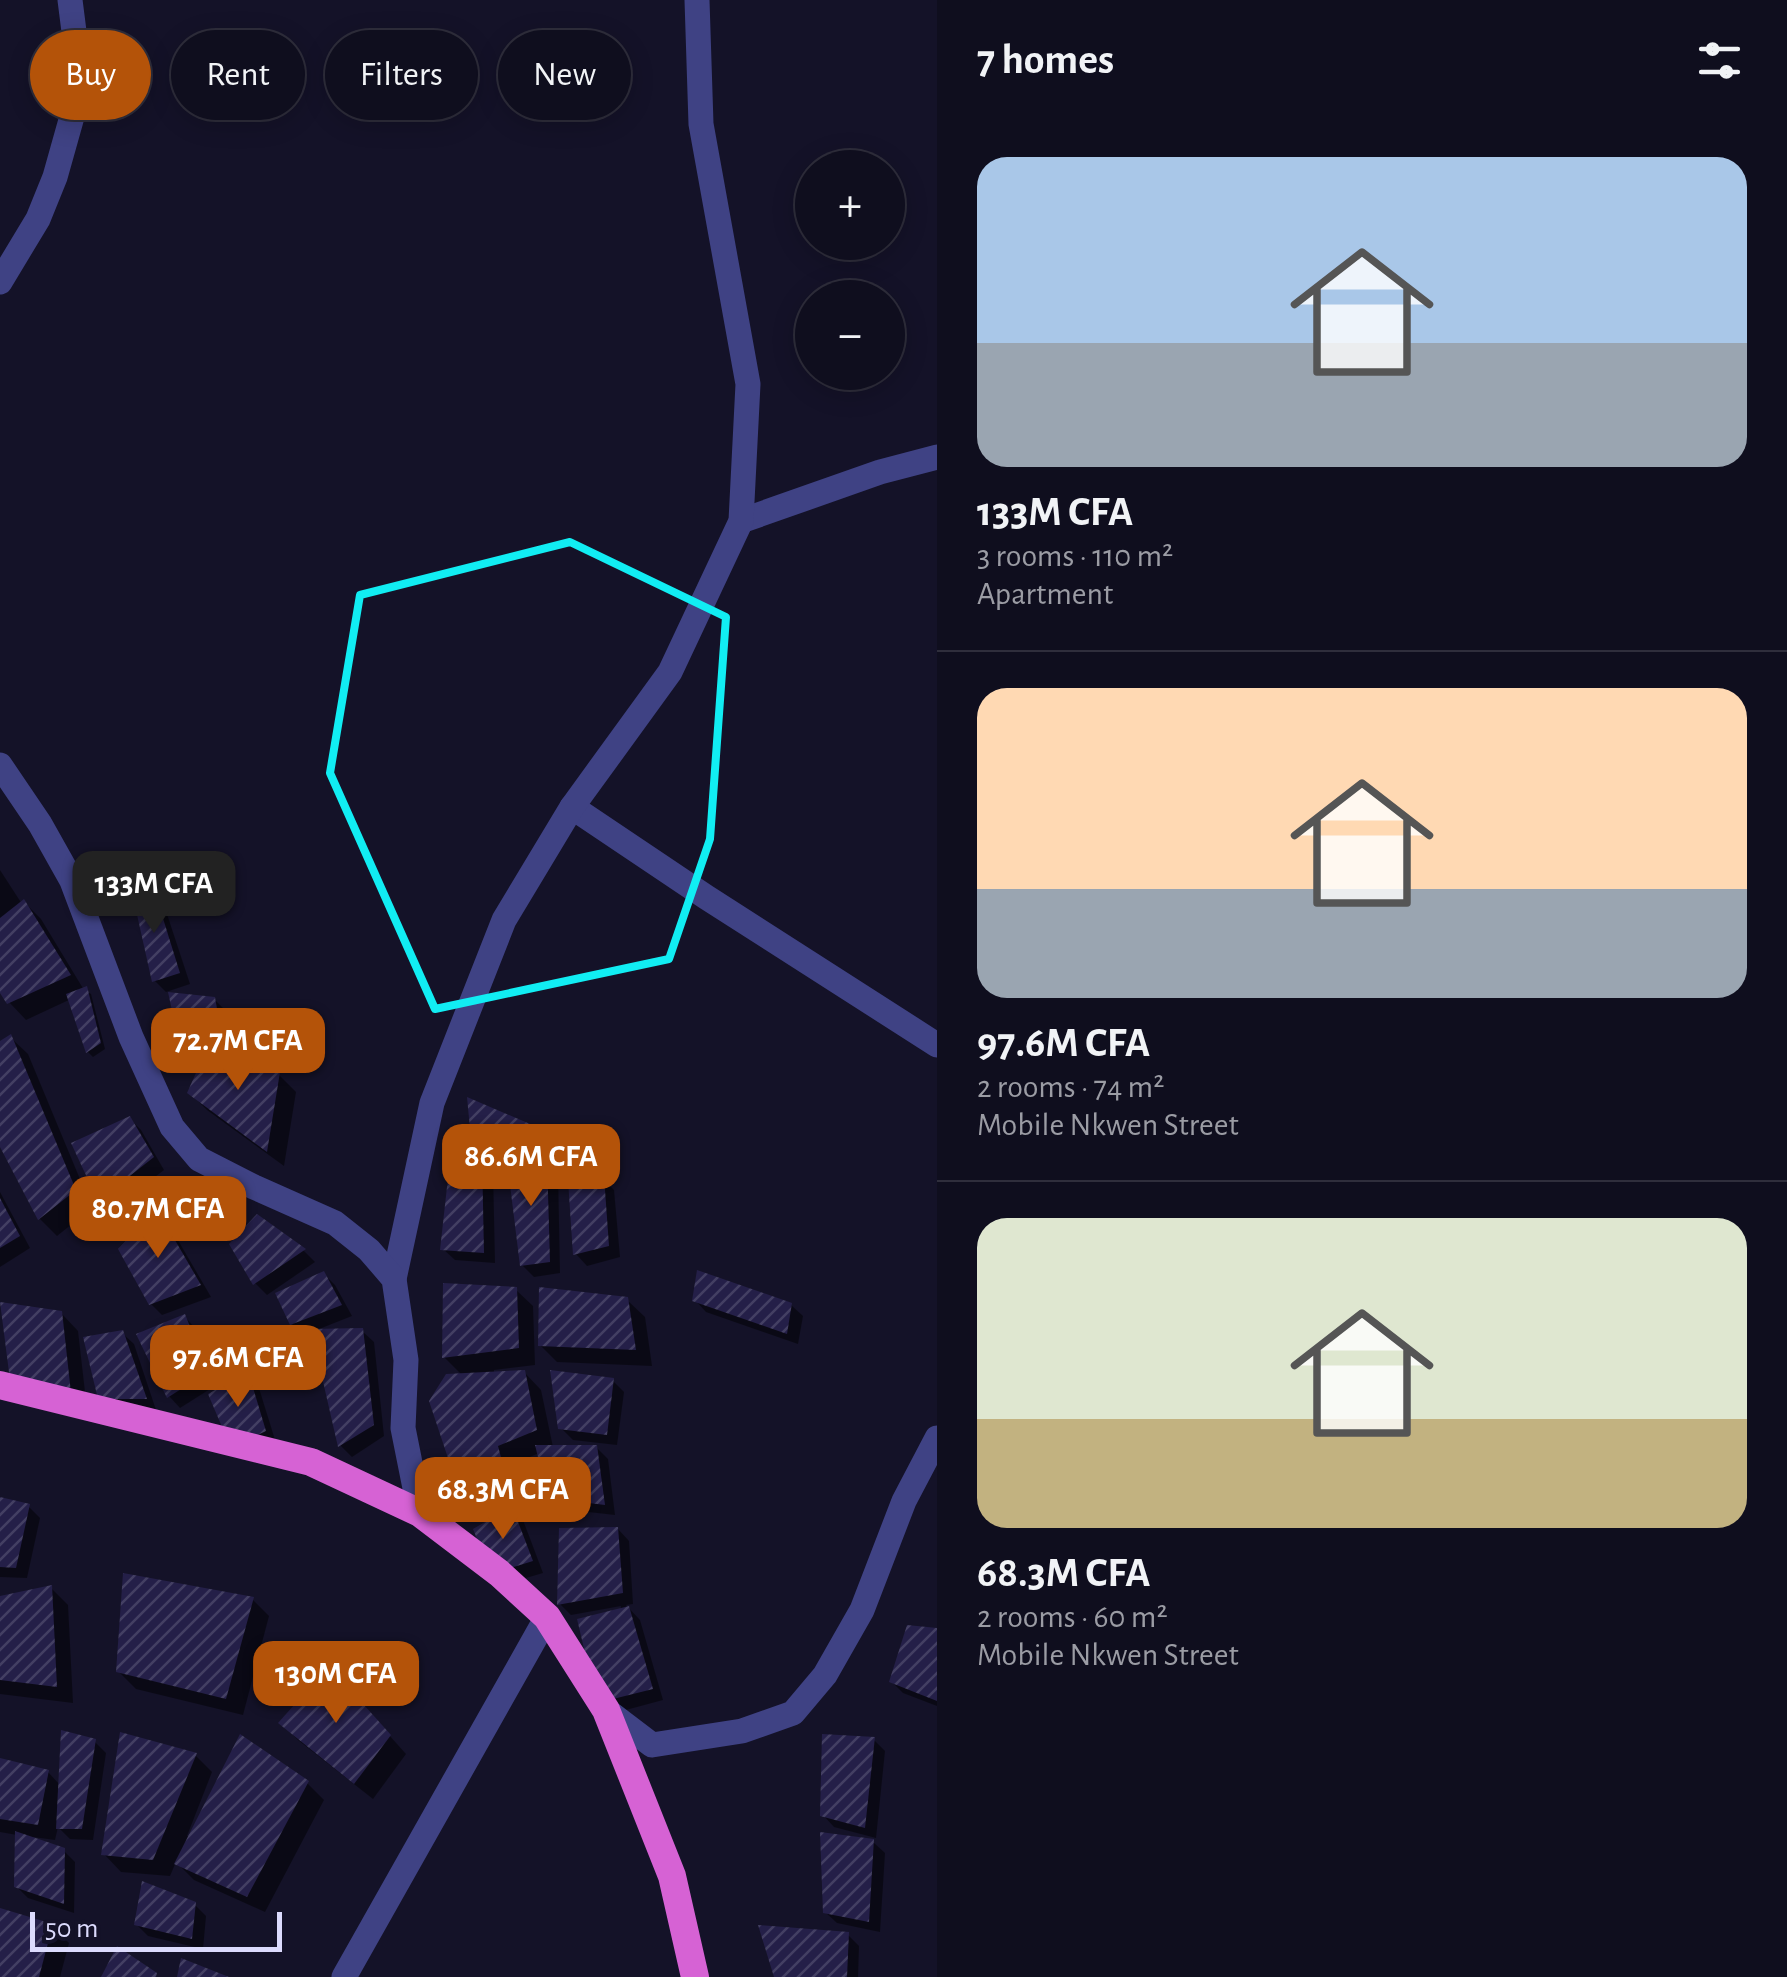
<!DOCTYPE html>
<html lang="en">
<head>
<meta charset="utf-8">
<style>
	body { margin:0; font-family:"Alegreya Sans",sans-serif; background:#181727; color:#f1f3f6; height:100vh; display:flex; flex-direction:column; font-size:38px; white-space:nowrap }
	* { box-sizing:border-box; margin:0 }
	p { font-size:32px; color:#9b9ca4 }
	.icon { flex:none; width:55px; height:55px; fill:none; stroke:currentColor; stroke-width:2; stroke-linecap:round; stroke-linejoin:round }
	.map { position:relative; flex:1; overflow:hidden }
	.sheet { display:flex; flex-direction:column; background:#0f0e1e; width:850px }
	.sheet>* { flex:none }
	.hud { position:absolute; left:30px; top:30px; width:755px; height:90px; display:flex; gap:20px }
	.controls { position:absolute; left:795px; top:150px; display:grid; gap:20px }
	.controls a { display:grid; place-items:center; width:110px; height:110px; border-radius:50%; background:#0f0e1e; box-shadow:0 5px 25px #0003,0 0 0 2px #2f2e3c; font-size:50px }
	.scale { position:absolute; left:30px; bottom:25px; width:252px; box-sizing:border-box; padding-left:10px; border:5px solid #dcdbfd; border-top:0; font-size:28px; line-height:35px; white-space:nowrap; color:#dcdbfd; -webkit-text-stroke:8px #141228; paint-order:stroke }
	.price { position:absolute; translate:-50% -85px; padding:0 22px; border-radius:20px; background:#b45309; color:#fff; font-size:32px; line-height:65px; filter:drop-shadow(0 2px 5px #0008) }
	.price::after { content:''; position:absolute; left:50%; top:60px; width:30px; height:22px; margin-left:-15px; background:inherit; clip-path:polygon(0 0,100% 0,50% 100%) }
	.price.current { background:#222; color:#fff }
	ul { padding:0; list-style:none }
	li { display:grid; align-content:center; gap:20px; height:530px; padding:0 40px }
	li+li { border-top:2px solid #2f2e3c }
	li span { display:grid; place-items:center; height:310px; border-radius:30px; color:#555 }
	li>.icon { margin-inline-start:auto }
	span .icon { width:180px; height:180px; fill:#fffc; stroke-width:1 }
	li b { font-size:42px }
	h2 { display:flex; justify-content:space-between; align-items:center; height:120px; padding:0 40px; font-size:42px }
	.tag { padding:0 35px; border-radius:45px; background:#0f0e1e; box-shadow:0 5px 25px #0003,0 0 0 2px #2f2e3c; font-size:35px; line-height:90px }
	.tag.current { background:#b45309; color:#fff }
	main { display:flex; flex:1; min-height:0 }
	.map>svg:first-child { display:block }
</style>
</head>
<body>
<main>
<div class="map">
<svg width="937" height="1977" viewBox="0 0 937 1977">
	<defs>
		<pattern id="building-hatch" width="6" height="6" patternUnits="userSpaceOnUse" patternTransform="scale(2.5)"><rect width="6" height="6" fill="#241f48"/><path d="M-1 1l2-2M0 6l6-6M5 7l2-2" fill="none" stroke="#433f63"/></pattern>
	</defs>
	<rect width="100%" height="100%" fill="#141228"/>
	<g fill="#0007">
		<path d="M0,870l22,34 2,-2 17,17 43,71 7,4 14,55 -12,8 -5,-5 -17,-53 -45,21 -17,-18 -9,-13z"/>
		<path d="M154,898l12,13 24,73 -24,8 -12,-12z"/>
		<path d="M214,999l12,12 6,32 -19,5 65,26 18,18 -12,74 -77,-56 -17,-17 19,-44 -16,4 -12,-11z"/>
		<path d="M11,1038l17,16 64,154 -35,28 -17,-17 -40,-78v-97z"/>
		<path d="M469,1101l74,31 11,11 -10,10 -60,-13 -12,-12z"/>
		<path d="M130,1119l11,11 23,40 -53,41 -11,-11 -26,-56z"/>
		<path d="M481,1159l12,11 2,93 -40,-3 -12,-11z"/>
		<path d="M546,1161l12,11 2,101 -26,4 -12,-12z"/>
		<path d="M602,1178l12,12 6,67 -33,9 -11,-12z"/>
		<path d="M0,1192l30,56 -30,19z"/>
		<path d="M157,1212l11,11 43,74 -49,18 -11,-11z"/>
		<path d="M257,1218l47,33 11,11 -48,33 -12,-12z"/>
		<path d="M324,1274l11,11 17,31 -38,15h48l12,11 10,94 -32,21 -11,-11 -27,-115 -10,4 -12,-11z"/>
		<path d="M515,1289l18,17 2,59 -41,5v4l30,-2 17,18 12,57h43l12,12 7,56 -53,-6 -12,-12 -11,-44 -25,11 9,34 -41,21 -17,-17 -3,-127 -18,-18z"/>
		<path d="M627,1300l18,17 7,49 -95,-4 -17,-17z"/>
		<path d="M695,1300l96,5 12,11 -5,28 -92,-32z"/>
		<path d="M61,1313l17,18 10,87 -57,-13z"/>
		<path d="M185,1317l11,12 22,55 -38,24 -11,-12z"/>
		<path d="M122,1333l12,11 22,66h-44l-26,-71z"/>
		<path d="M247,1374l11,11 18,58 -31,15z"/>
		<path d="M612,1380l12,12 -7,53 -44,-5 -12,-12z"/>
		<path d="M0,1499l28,7 12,12 -13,60 -27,-1z"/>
		<path d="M512,1509l11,11 20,53 -38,11z"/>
		<path d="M618,1529l11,12 4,63 -7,1 14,15 23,80 -52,14 10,-108 -50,9 -11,-11z"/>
		<path d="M51,1588l17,17 5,98 -73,-9v-95z"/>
		<path d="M252,1599l17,17 -26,99 -107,-26 -18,-18z"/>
		<path d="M937,1631v75l-34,-13 -11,-11z"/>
		<path d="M346,1687l60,67 -33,45 -75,-59 -17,-17z"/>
		<path d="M873,1739l12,12 -9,87 -42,-11 -11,-12z"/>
		<path d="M94,1741l12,12 -13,87 -23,-1 -12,-12 -3,13 -22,-3 -1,3 31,10 12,12 -1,51 -46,-15 -12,-12 1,-51 -17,-3v-71l48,11 12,13z"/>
		<path d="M195,1755l17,17 -25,64 3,1 117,-54 17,17 -59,112 -71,-32 -18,-18 -6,14 -49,-4 -17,-18z"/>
		<path d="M873,1842l12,11 -5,79 -43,-9 -12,-11z"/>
		<path d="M194,1904l12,12 -3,33 -55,-13 -12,-12z"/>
		<path d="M0,1910l52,16 17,17 -9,34h-60z"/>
		<path d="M847,1934l12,12 -1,31h-81z"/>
	</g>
	<g fill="url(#building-hatch)">
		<path d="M130,883l26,13 24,77 -28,9z"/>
		<path d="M24,899l47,76 -64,29 -7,-11v-75z"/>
		<path d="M87,986l14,57 -15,10 -20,-59z"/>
		<path d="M168,992l47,5 6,35 -42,11z"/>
		<path d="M11,1034l65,156 -38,30 -38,-73v-106z"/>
		<path d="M209,1044l71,28 -13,80 -80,-59z"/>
		<path d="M467,1097l77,33 -12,13 -62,-14z"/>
		<path d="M130,1116l24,41 -56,44 -27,-58z"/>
		<path d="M451,1151l31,5 2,97 -44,-3z"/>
		<path d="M547,1158l3,104 -30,4 -13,-106z"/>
		<path d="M567,1165l37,11 5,70 -36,9z"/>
		<path d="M0,1198l20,38 -20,12z"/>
		<path d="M157,1209l44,76 -52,20 -31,-56z"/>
		<path d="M257,1214l49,35 -53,36 -24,-41z"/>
		<path d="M697,1270l95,33 -5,31 -95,-33z"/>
		<path d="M324,1271l18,34 -52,20 -15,-32z"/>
		<path d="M443,1283l74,4 2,61 -77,10z"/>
		<path d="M539,1287l89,10 8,53 -98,-4z"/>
		<path d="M0,1302l62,9 10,91 -61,-14z"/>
		<path d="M185,1314l23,58 -41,26 -31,-64z"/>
		<path d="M363,1328l11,97 -36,22 -27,-118z"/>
		<path d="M123,1330l24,69h-49l-15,-62z"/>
		<path d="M525,1370l12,60 -39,16 9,34 -44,23 -34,-102 17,-27z"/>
		<path d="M550,1370l64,8 -7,57 -49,-6z"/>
		<path d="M248,1371l18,60 -35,17 -23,-54z"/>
		<path d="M535,1445h62l8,60 -57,-7z"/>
		<path d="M0,1497l30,7 -14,64 -16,-1z"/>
		<path d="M512,1506l21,55 -42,13 -18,-45z"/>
		<path d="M618,1527l5,66 -66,12 2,-77z"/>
		<path d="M123,1573l131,24 -28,102 -110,-27z"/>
		<path d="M52,1585l5,102 -57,-7v-84z"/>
		<path d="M629,1606l24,83 -56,14 -20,-84z"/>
		<path d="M907,1625l30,3v73l-48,-19z"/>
		<path d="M329,1666l62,69 -37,49 -76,-61z"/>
		<path d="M61,1730l35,9 -14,90h-26z"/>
		<path d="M120,1732l77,21 -44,107 -52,-5z"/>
		<path d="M240,1734l69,47 -62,116 -73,-33z"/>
		<path d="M822,1734l53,3 -10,91 -45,-12z"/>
		<path d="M0,1758l49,12 -11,55 -38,-6z"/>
		<path d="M15,1831l50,17 -1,56 -50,-17z"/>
		<path d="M820,1832l54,7 -5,83 -46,-9z"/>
		<path d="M142,1881l54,21 -4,37 -58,-14z"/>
		<path d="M0,1908l53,16 -14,53h-39z"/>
		<path d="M758,1925l91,7 -2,45h-73z"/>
		<path d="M117,1946l40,27 -1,4h-55z"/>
		<path d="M181,1958l48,19h-52z"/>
	</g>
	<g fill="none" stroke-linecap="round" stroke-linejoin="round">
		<g stroke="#3f4284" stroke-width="25">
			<path d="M0,282l38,-63 17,-42 18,-64 5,-50 -8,-63"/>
			<path d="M741,521l139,-49 57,-15"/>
			<path d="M572,807l134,90 231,148"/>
			<path d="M394,1279l38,-176 72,-183 68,-113 98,-135 71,-151 7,-137 -47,-260 -4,-124"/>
			<path d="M606,1710l46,35 90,-14 51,-18 32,-38 37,-65 42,-109 33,-63"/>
		</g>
		<g stroke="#3f4284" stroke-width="25">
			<path d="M0,765l40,59 32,57 59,156 41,90 27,32 55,28 81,36 34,27 25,29 12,81 -3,68 17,85"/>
			<path d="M344,1977l203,-360"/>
		</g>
		<path stroke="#d662d4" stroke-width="28" d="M0,1385l311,77 109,51 79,60 48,44 59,93 66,166 23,101"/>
	</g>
	<path fill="none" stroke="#11edf3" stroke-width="8" stroke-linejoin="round" d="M570,542l156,75 -16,222 -41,120 -234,50 -105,-236 30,-178z"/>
</svg>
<div class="controls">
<a>+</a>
<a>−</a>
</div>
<div class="scale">50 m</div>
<b class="price current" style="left:154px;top:936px">133M CFA</b>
<b class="price" style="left:238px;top:1093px">72.7M CFA</b>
<b class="price" style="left:531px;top:1209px">86.6M CFA</b>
<b class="price" style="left:158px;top:1261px">80.7M CFA</b>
<b class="price" style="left:238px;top:1410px">97.6M CFA</b>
<b class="price" style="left:503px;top:1542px">68.3M CFA</b>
<b class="price" style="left:336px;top:1726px">130M CFA</b>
<div class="hud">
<a class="tag current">Buy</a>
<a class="tag">Rent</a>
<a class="tag">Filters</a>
<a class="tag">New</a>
</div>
</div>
<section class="sheet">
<h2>7 homes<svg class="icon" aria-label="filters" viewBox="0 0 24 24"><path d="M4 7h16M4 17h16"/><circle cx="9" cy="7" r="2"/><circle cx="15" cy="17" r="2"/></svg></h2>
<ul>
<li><span style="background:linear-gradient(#a9c7e8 60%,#9aa5b1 0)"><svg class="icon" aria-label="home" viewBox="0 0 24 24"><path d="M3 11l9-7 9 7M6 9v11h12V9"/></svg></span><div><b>133M CFA</b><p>3 rooms · 110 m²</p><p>Apartment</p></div></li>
<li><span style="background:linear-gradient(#ffd9b3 65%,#9aa5b1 0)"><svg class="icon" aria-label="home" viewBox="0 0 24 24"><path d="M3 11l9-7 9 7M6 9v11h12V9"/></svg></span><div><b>97.6M CFA</b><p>2 rooms · 74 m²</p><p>Mobile Nkwen Street</p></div></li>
<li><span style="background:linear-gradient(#dfe7d0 65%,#c2b280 0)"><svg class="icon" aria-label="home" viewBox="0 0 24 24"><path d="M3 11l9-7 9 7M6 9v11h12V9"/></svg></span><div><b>68.3M CFA</b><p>2 rooms · 60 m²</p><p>Mobile Nkwen Street</p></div></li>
</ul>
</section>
</main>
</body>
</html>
